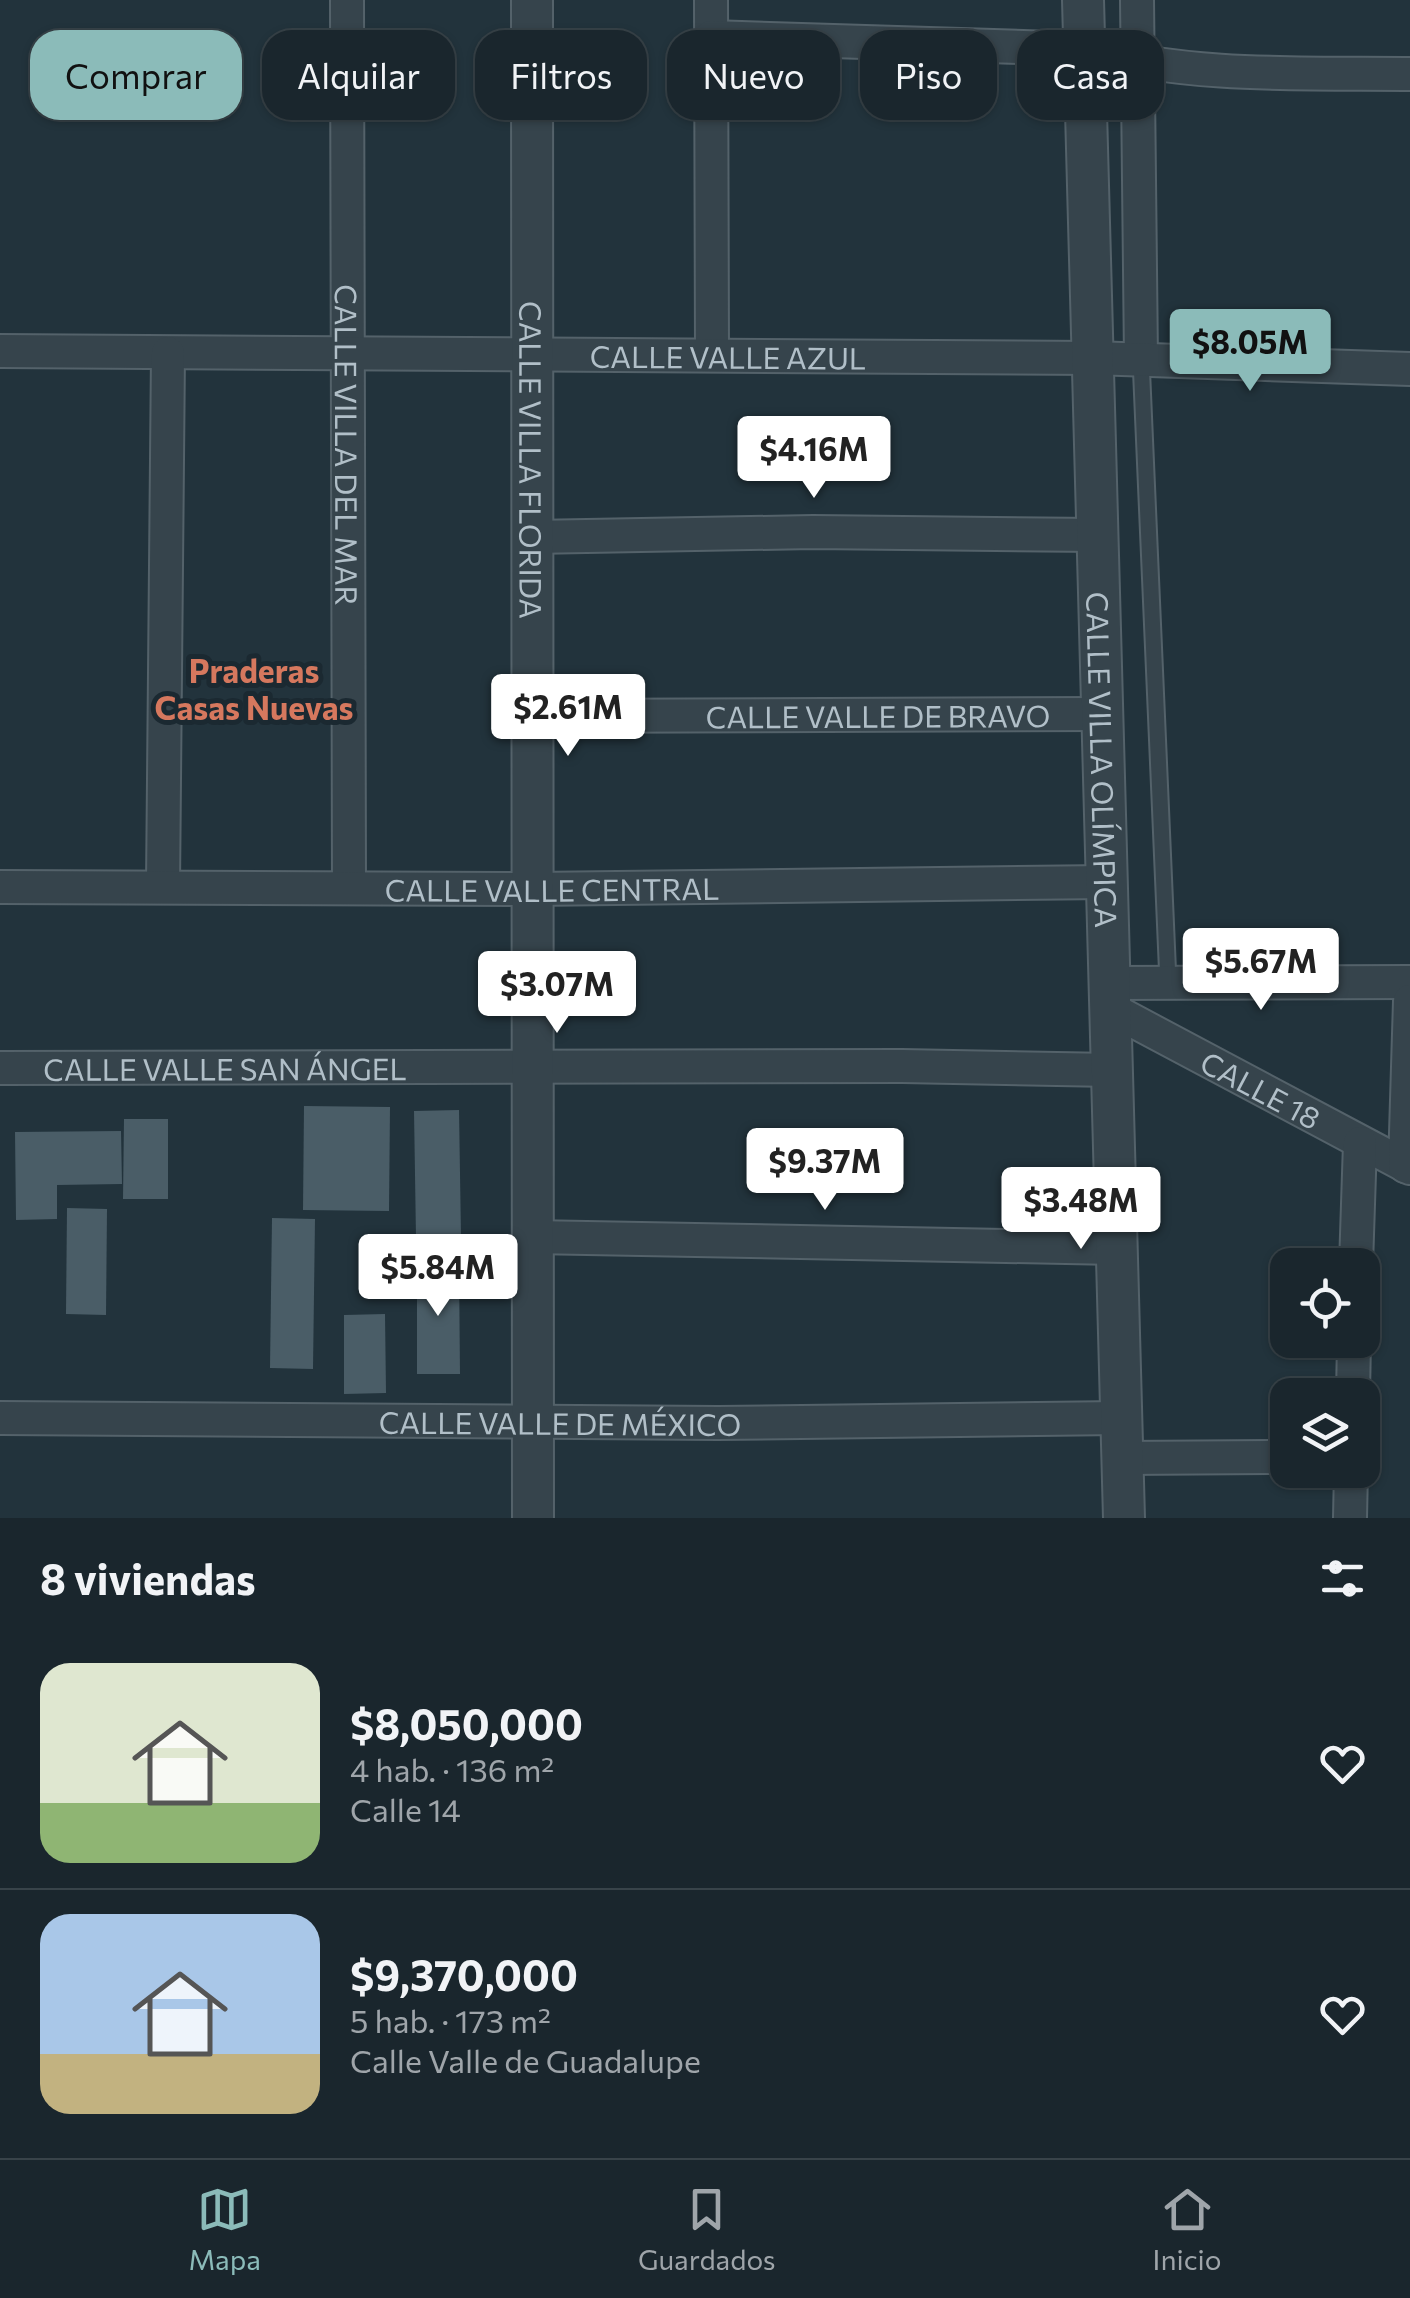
<!DOCTYPE html>
<html lang="es">
<head>
<meta charset="utf-8">
<style>
	body { margin:0; font-family:Commissioner,sans-serif; background:#232e35; color:#f1f3f6; height:100vh; display:flex; flex-direction:column; font-size:38px; white-space:nowrap }
	* { box-sizing:border-box; margin:0 }
	p { font-size:32px; color:#9fa5aa }
	.icon { flex:none; width:55px; height:55px; fill:none; stroke:currentColor; stroke-width:2; stroke-linecap:round; stroke-linejoin:round }
	.map { position:relative; height:1518px; overflow:hidden }
	.details { display:flex; flex-direction:column; background:#1a262d; flex:1 }
	.details>* { flex:none }
	.banner { position:absolute; left:30px; top:30px; width:1350px; height:90px; display:flex; gap:20px }
	.tools { position:absolute; left:1270px; top:1248px; display:grid; gap:20px }
	.tools a { display:grid; place-items:center; width:110px; height:110px; border-radius:20px; background:#1a262d; box-shadow:0 2px 8px #0004,0 0 0 2px #384349; font-size:50px }
	.price { position:absolute; translate:-50% -85px; padding:0 22px; border-radius:10px; background:#fff; color:#222; font-size:32px; line-height:65px; filter:drop-shadow(0 2px 5px #0008) }
	.price::after { content:''; position:absolute; left:50%; top:60px; width:30px; height:22px; margin-left:-15px; background:inherit; clip-path:polygon(0 0,100% 0,50% 100%) }
	.price.on { background:#8bbbb9; color:#111 }
	ul { padding:0; list-style:none }
	li { display:flex; align-items:center; gap:30px; height:250px; padding:0 40px }
	li+li { border-top:2px solid #384349 }
	li span { display:grid; place-items:center; flex:none; width:280px; height:200px; border-radius:30px; color:#555 }
	li>.icon { margin-inline-start:auto }
	span .icon { width:120px; height:120px; fill:#fffc; stroke-width:1 }
	li b { font-size:42px }
	h2 { display:flex; justify-content:space-between; align-items:center; height:120px; padding:0 40px; font-size:42px }
	.chip { padding:0 35px; border-radius:30px; background:#1a262d; box-shadow:0 2px 8px #0004,0 0 0 2px #384349; font-size:35px; line-height:90px }
	.chip.on { background:#8bbbb9; color:#111 }
	.tab-bar { display:flex; justify-content:space-around; align-items:center; height:140px; border-top:2px solid #384349; background:#1a262d; font-size:28px; color:#9fa5aa }
	.tab-bar a { display:grid; justify-items:center; gap:5px }
	.tab-bar .on { color:#8bbbb9 }
	.map>svg:first-child { display:block }
</style>
</head>
<body>
<div class="map">
<svg width="1410" height="1518" viewBox="0 0 1410 1518">
	<rect width="100%" height="100%" fill="#22333c"/>
	<g fill="#4a5d67">
		<path d="M304,1106l86,1 -1,104 -86,-1z"/>
		<path d="M459,1110l2,128 -45,1 -2,-128z"/>
		<path d="M124,1119h44v80h-45z"/>
		<path d="M121,1131l1,53 -65,1v34l-41,1 -1,-88z"/>
		<path d="M67,1208l40,1 -1,106 -40,-1z"/>
		<path d="M272,1218l43,1 -2,150 -43,-1z"/>
		<path d="M417,1264h42l1,110h-43z"/>
		<path d="M385,1314l1,79 -42,1v-79z"/>
	</g>
	<g fill="none" stroke-linecap="round" stroke-linejoin="round">
		<g stroke="#54626a" stroke-width="19">
			<path id="service" d="M1141,359l27,623"/>
		</g>
		<g stroke="#54626a" stroke-width="36">
			<g id="minor">
				<path id="s1" d="M347,0l2,888"/>
				<path d="M711,0l1,354"/>
				<path d="M1137,0l4,359"/>
				<path d="M711,37l373,12c104,29 218,24 326,25"/>
				<path id="s2" d="M0,351l1093,7 317,11"/>
				<path d="M532,537l281,-5 284,3"/>
				<path id="s3" d="M533,716l571,-2"/>
				<path d="M163,886l5,-533"/>
				<path id="s4" d="M0,887l533,2 574,-7"/>
				<path d="M1110,983l300,-1"/>
				<path id="s5" d="M1111,1009l299,159"/>
				<path id="s6" d="M0,1068l902,-2 210,4"/>
				<path d="M1405,1166l5,-165"/>
				<path d="M532,1237l584,11"/>
				<path d="M1356,1265l4,-122"/>
				<path d="M1353,1395l1,-55"/>
				<path id="s7" d="M0,1418l718,5 402,-5"/>
				<path d="M1122,1458l166,-1"/>
				<path d="M1350,1518l1,-48"/>
			</g>
		</g>
		<g stroke="#54626a" stroke-width="44">
			<g id="tertiary">
				<path id="s8" d="M532,0l1,1518"/>
				<path id="s9" d="M1083,0l41,1518"/>
			</g>
		</g>
		<use href="#service" stroke="#36444c" stroke-width="15"/>
		<use href="#minor" stroke="#36444c" stroke-width="32"/>
		<use href="#tertiary" stroke="#36444c" stroke-width="40"/>
	</g>
	<g text-anchor="middle" dominant-baseline="central" stroke-width="10" stroke-linejoin="round" paint-order="stroke">
		<g font-size="30" fill="#b1bfc8" stroke="#1b2931">
			<text stroke="none"><textPath href="#s2" startOffset="728">CALLE VALLE AZUL</textPath></text>
			<text stroke="none"><textPath href="#s1" startOffset="445">CALLE VILLA DEL MAR</textPath></text>
			<text stroke="none"><textPath href="#s8" startOffset="460">CALLE VILLA FLORIDA</textPath></text>
			<text stroke="none"><textPath href="#s3" startOffset="345">CALLE VALLE DE BRAVO</textPath></text>
			<text stroke="none"><textPath href="#s9" startOffset="760">CALLE VILLA OLÍMPICA</textPath></text>
			<text stroke="none"><textPath href="#s4" startOffset="552">CALLE VALLE CENTRAL</textPath></text>
			<text stroke="none"><textPath href="#s6" startOffset="225">CALLE VALLE SAN ÁNGEL</textPath></text>
			<text stroke="none"><textPath href="#s5" startOffset="170">CALLE 18</textPath></text>
			<text stroke="none"><textPath href="#s7" startOffset="560">CALLE VALLE DE MÉXICO</textPath></text>
		</g>
		<g font-size="32" font-weight="bold" fill="#d6785e" stroke="#1b2931">
			<text x="254" y="670">Praderas<tspan x="254" dy="37">Casas Nuevas</tspan></text>
		</g>
	</g>
</svg>
<div class="tools">
<a><svg class="icon" aria-label="locate" viewBox="0 0 24 24"><circle cx="12" cy="12" r="6"/><path d="M12 2v4M12 18v4M2 12h4M18 12h4"/></svg></a>
<a><svg class="icon" aria-label="layers" viewBox="0 0 24 24"><path d="M12 4l9 5-9 5-9-5zM3 14l9 5 9-5"/></svg></a>
</div>
<b class="price on" style="left:1250px;top:394px">$8.05M</b>
<b class="price" style="left:814px;top:501px">$4.16M</b>
<b class="price" style="left:568px;top:759px">$2.61M</b>
<b class="price" style="left:1261px;top:1013px">$5.67M</b>
<b class="price" style="left:557px;top:1036px">$3.07M</b>
<b class="price" style="left:825px;top:1213px">$9.37M</b>
<b class="price" style="left:1081px;top:1252px">$3.48M</b>
<b class="price" style="left:438px;top:1319px">$5.84M</b>
<div class="banner">
<a class="chip on">Comprar</a>
<a class="chip">Alquilar</a>
<a class="chip">Filtros</a>
<a class="chip">Nuevo</a>
<a class="chip">Piso</a>
<a class="chip">Casa</a>
</div>
</div>
<section class="details">
<h2>8 viviendas<svg class="icon" aria-label="filters" viewBox="0 0 24 24"><path d="M4 7h16M4 17h16"/><circle cx="9" cy="7" r="2"/><circle cx="15" cy="17" r="2"/></svg></h2>
<ul>
<li><span style="background:linear-gradient(#dfe7d0 70%,#8fb573 0)"><svg class="icon" aria-label="home" viewBox="0 0 24 24"><path d="M3 11l9-7 9 7M6 9v11h12V9"/></svg></span><div><b>$8,050,000</b><p>4 hab. · 136 m²</p><p>Calle 14</p></div><svg class="icon" aria-label="heart" viewBox="0 0 24 24"><path d="M12 20l-8-8c-3-5 5-10 8-4 3-6 11-1 8 4z"/></svg></li>
<li><span style="background:linear-gradient(#a9c7e8 70%,#c2b280 0)"><svg class="icon" aria-label="home" viewBox="0 0 24 24"><path d="M3 11l9-7 9 7M6 9v11h12V9"/></svg></span><div><b>$9,370,000</b><p>5 hab. · 173 m²</p><p>Calle Valle de Guadalupe</p></div><svg class="icon" aria-label="heart" viewBox="0 0 24 24"><path d="M12 20l-8-8c-3-5 5-10 8-4 3-6 11-1 8 4z"/></svg></li>
</ul>
</section>
<nav class="tab-bar">
<a class="on"><svg class="icon" aria-label="map" viewBox="0 0 24 24"><path d="M3 6l6-2 6 2 6-2v14l-6 2-6-2-6 2zM9 4v14M15 6v14"/></svg>Mapa</a>
<a><svg class="icon" aria-label="saved" viewBox="0 0 24 24"><path d="M7 4h10v16l-5-4-5 4z"/></svg>Guardados</a>
<a><svg class="icon" aria-label="home" viewBox="0 0 24 24"><path d="M3 11l9-7 9 7M6 9v11h12V9"/></svg>Inicio</a>
</nav>
</body>
</html>
